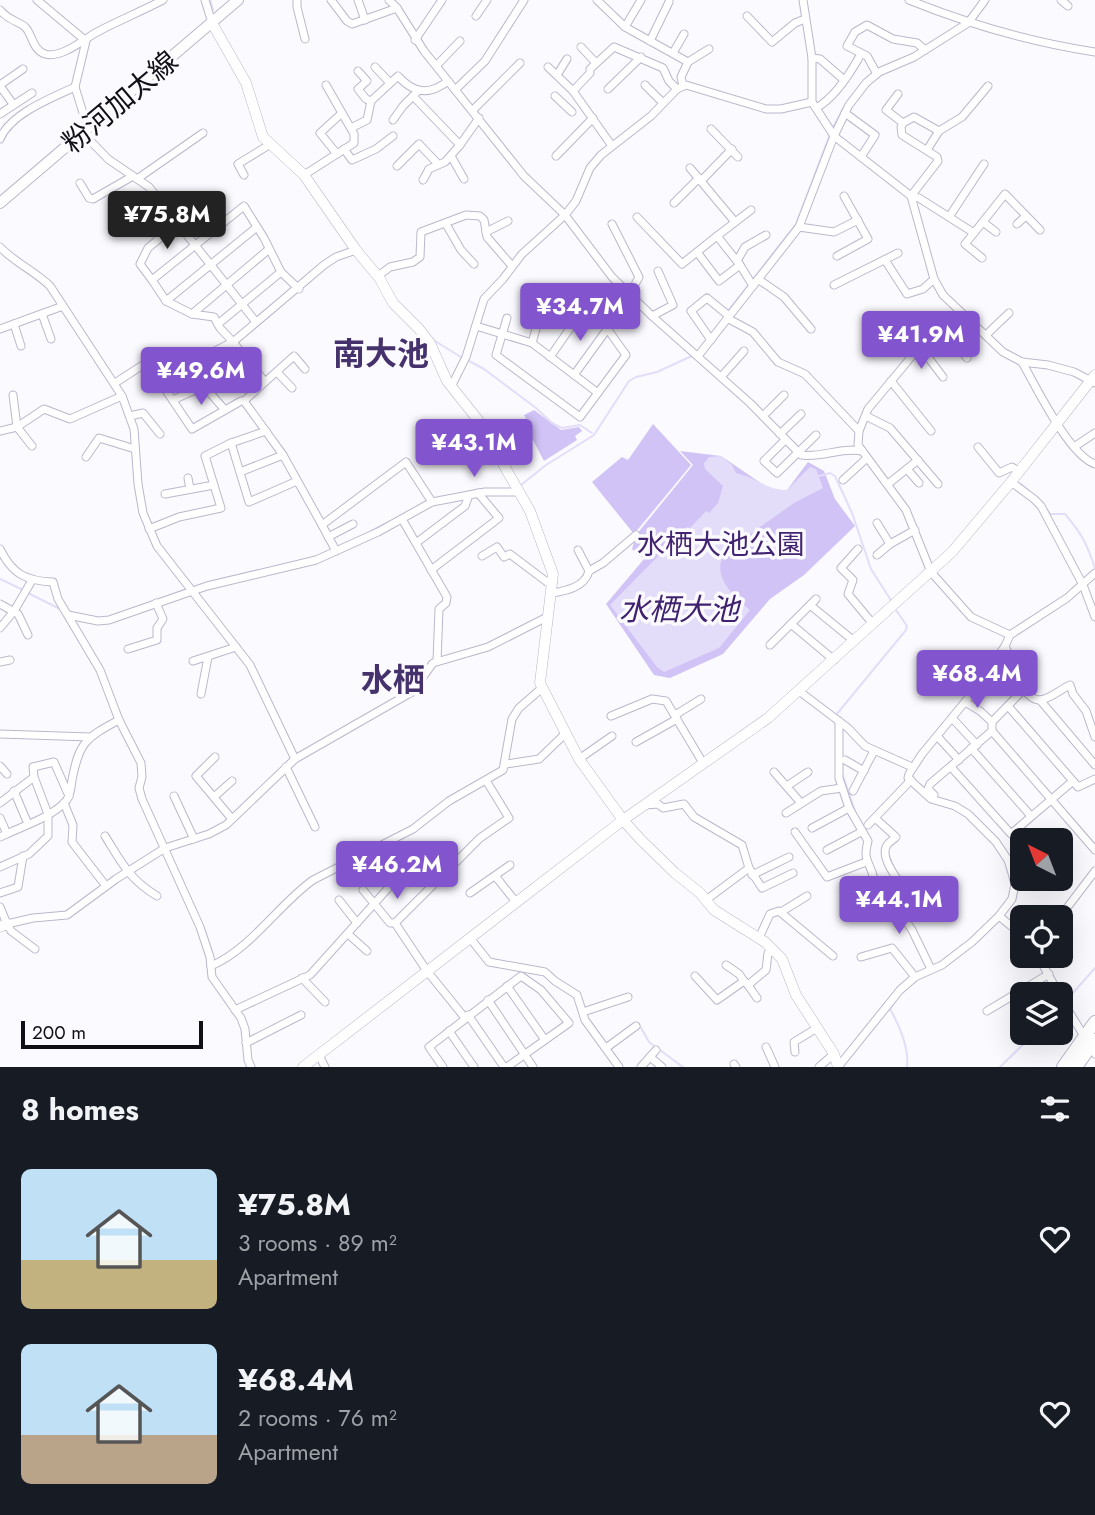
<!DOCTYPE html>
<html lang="en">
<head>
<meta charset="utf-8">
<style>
	body { margin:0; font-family:Jost,"Noto Sans JP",sans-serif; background:#20242c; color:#f1f3f6; height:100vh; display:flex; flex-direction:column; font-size:26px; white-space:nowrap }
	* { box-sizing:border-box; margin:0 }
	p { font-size:23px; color:#9ea1a6 }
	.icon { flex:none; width:38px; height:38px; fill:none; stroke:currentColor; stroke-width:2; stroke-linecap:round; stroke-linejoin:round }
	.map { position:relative; height:1067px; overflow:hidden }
	.side { display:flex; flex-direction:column; background:#171b24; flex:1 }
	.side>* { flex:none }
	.needle { width:46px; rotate:318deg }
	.tools { position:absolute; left:1010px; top:828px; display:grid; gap:14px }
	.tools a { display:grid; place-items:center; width:63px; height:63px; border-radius:10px; background:#171b24; box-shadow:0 7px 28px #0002; font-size:35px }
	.scale { position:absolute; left:21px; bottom:18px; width:182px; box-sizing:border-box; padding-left:7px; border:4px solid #111016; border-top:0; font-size:19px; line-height:24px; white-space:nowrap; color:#111016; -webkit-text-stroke:5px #fbfaff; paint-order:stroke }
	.price { position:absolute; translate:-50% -60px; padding:0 16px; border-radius:7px; background:#8255ce; color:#fff; font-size:23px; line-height:46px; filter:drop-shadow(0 2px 4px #0008) }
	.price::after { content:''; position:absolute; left:50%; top:42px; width:21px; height:16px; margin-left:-10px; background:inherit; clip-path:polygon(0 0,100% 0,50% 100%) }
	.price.on { background:#222; color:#fff }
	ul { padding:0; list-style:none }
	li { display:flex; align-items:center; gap:21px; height:175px; padding:0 21px }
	li span { display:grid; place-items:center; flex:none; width:196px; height:140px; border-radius:10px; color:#555 }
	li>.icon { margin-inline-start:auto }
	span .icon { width:84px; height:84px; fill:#fffc; stroke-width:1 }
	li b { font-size:30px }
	h2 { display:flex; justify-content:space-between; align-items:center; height:84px; padding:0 21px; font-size:30px }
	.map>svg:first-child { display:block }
</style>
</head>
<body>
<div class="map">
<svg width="1095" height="1067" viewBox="0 0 1095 1067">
	<rect width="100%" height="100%" fill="#fbfaff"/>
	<g fill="#d1c3f6">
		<path d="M534,410l27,20 18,-3 3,4 -7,5 2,4 -33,21 -19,-36 3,-2 -4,-8z"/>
		<path d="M653,424l38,41 -57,69 -42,-52 30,-25 6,3z"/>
		<path d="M680,451l41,5 50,34h16l21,-28 16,9 11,28 20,27 -51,49 -34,24 -47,55 -53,24 -16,-3 -48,-71 38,-45 -12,-10 4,-14 57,-70z"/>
	</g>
	<path fill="#e4ddf9" d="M721,456l11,9 4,8c19,4 31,17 51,17l23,-23 6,2 7,19 -29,15 -68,48c-17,24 7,44 24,59l-31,38 -55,24 -7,-5 -47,-62 77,-78 3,1 16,-17 3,2 9,-10 5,-17 -18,-17 -1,-6 5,-6z"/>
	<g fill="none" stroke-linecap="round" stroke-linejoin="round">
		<g stroke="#e4ddf9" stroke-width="2">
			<path d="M210,0l3,10"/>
			<path d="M832,129l11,-20"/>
			<path d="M753,279l43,-55 34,-90"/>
			<path d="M727,312l23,-29"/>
			<path d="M435,341l29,18"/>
			<path d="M469,361l15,8 52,39 16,15 10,5 18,-3 12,8"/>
			<path d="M819,476l11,-3 5,3 17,37 19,56 21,33"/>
			<path d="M1021,484l10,9"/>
			<path d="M521,485l25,-20 48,-30 35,-54 7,-4 21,-5 37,-17"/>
			<path d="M458,494l22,-5"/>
			<path d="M1045,507l5,7h15c17,20 22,30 30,54"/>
			<path d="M371,531l20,-10"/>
			<path d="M0,579l23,11"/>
			<path d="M212,581l46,-11"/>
			<path d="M28,593l32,16"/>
			<path d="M123,612l64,-23"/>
			<path d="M836,715l70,-85 1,-4 -11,-16"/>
			<path d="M842,773l13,38"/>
			<path d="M873,866l6,14"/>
			<path d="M1066,1001l29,-33"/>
			<path d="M894,1003l-4,6c9,16 19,39 17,58"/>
			<path d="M640,1026l9,16 34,25"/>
			<path d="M1000,1067l36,-35"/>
		</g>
		<g stroke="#bcb7cc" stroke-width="9">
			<g id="street">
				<path d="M37,0l49,41 -11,46 13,42"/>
				<path d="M205,0l7,23"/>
				<path d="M297,0v7l8,32"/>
				<path d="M331,0l16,21 5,3 45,-16"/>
				<path d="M358,0l7,20"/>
				<path d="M389,0l8,8 27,43 100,125 41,39 47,62 40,39 98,87 51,52c21,3 40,-8 61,-4"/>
				<path d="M597,0l28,27 63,35 -7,15 2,9"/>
				<path d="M803,0l9,58v44l22,34 77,60 23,83 9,16 60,57 19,10 26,3 26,7 21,11"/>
				<path d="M909,0c62,25 120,42 186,52"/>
				<path d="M1061,0l7,6"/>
				<path d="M0,10c10,12 20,11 26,18 6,7 7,22 19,26 17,5 40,-16 54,-23 21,-11 43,-20 64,-31"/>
				<path d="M476,16l11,-16"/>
				<path d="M747,16l25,26 23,-19 10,-4"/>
				<path d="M625,27l16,-27"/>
				<path d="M415,40l27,-40"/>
				<path d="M650,41l19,-39"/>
				<path d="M581,47l15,16"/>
				<path d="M673,53l11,-19"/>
				<path d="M812,58l8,1 23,20"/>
				<path d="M688,62l21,-13"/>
				<path d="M437,65l23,-24"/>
				<path d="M375,67l15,16"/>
				<path d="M548,67l25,24 39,55"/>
				<path d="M358,71l9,10 -9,8 8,10 5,2"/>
				<path d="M877,74l-10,-18 -20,-10 8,-14 12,-7 26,14 24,4 8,7"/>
				<path d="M557,75l10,-16"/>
				<path d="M0,85l23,-16"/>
				<path d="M645,85l18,18"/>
				<path d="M0,86l13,18"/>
				<path d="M608,89l33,-32"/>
				<path d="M455,90l30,-29 39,-61"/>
				<path d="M418,91l-5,5 47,49 19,-27"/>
				<path d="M573,91l17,-18v-4l24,-22 49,21 6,13 8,8"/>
				<path d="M898,94l-12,16 17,13 -2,4 1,8 35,22 1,4 -27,35 8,2 55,35 31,-39 35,36"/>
				<path d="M555,96l17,16"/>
				<path d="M816,108c19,-10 35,-36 45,-54"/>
				<path d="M473,110l47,-47"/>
				<path d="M845,113l30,22 -14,22"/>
				<path d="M0,114l32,-21"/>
				<path d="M393,120l10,-14 10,-10"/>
				<path d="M903,123l11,-6 25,14"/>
				<path d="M351,128l16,-8 4,-19 27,-25c15,17 31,20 50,5"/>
				<path d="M711,129l27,28"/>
				<path d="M83,133l25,26 41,28 107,135"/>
				<path d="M0,139c10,-25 51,-41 75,-52"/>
				<path d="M344,149l8,11 24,-11 17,-13"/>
				<path d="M927,150l12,-19 23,-14 26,-31"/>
				<path d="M337,154l-17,-21 22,-20"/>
				<path d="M451,156l13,23"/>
				<path d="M556,156l37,-38"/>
				<path d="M397,166l22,-22 19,20"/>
				<path d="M690,168l45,54"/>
				<path d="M244,175l-6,-11 31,-19"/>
				<path d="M304,175l50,-32v-9l-28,-49"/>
				<path d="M137,179l66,-46"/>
				<path d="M423,180l6,-11 16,-7 15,-17"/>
				<path d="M701,181l31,-32"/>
				<path d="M80,183l9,15 4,1 40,-23"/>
				<path d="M674,203l25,-25"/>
				<path d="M751,210l-34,26 23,29 13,21"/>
				<path d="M637,217l45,47 35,-28"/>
				<path d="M949,217l35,-53"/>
				<path d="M983,222l13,10"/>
				<path d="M446,224l15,26 13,14"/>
				<path d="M612,224l27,53 -9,17"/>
				<path d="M1017,224l9,-8"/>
				<path d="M257,227l-91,74 -14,-21 92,-74 20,32 17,34 18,17"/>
				<path d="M799,227l35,5 24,-12"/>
				<path d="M486,232l22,-11"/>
				<path d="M974,233l-9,11 17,14"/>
				<path d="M0,247c15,16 35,24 50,39l72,110 12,33 4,55 5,29 14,33 93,119 45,94"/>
				<path d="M356,250l-20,7 -12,8 -91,77 32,40 -21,19 39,54 39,70 84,-63 26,40"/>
				<path d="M697,252l22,29 21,-16"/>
				<path d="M837,256l31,-17 -24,-43"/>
				<path d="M885,260l22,34 16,-5 11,-10"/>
				<path d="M737,261l8,-14 21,-12"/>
				<path d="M378,276l12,-9 23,-5 7,-5 1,-25 45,-17 14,1 4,4 3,17 25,29"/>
				<path d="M758,279l26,18 27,32"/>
				<path d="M152,280l-12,-16 8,-16 30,-25"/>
				<path d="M834,285l64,-32"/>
				<path d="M166,301l26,13 22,3 6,11 13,14 -34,17 -16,5"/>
				<path d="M42,314l9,25"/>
				<path d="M192,314l76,-64"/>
				<path d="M652,316l21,-11 -15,-34"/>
				<path d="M507,318l-11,37 84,62 46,-62 -32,-45"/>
				<path d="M727,318l26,14 25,30 27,12 54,57"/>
				<path d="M968,319l-45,27 -11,10 -44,53 -9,22 -1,14 48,65 25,62 40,45 39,18"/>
				<path d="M14,324l7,22"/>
				<path d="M218,324l63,-52"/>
				<path d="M476,326l56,17 66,50"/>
				<path d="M0,329l63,-23"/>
				<path d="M947,332l20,26"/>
				<path d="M986,335l23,-22"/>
				<path d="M711,340l-20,-29 16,-13 22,18"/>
				<path d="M532,343l8,-29 4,-6"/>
				<path d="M921,348l22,29"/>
				<path d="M698,356l101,-129 35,-91 15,-31 17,-22 13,-11 35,-15 54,-34 17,-23"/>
				<path d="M550,357l30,-43"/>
				<path d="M1022,362c14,25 47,93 73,102"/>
				<path d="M277,372l15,16"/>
				<path d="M574,375l34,-47"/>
				<path d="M721,377l23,-26"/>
				<path d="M159,380l33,49 49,-28h3"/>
				<path d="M891,381l40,50"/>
				<path d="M265,382l29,-26 11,13"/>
				<path d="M115,383l34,-22"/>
				<path d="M451,387l15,-30 18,-58 19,-20 19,-25 43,-39 11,-14 14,-33 11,-13 50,-39 26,-27 9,-4 80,24h15l31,-7"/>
				<path d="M13,395l4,32 15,19"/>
				<path d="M173,400l31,-14 21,24"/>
				<path d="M130,416l13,-3 17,21"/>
				<path d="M763,416l21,-21"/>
				<path d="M866,416l24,12 48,56"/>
				<path d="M0,431l17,-4 27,-18 26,10 52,-23"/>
				<path d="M266,431l-35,12 18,59 48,-21"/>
				<path d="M780,434l21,-20"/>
				<path d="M785,440l-21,21 13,12 39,-38"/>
				<path d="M978,447l21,26 13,-6 7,5"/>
				<path d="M1074,447l21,-14"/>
				<path d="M86,457l13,-19 36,11"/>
				<path d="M907,469l12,14"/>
				<path d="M240,472l43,-17"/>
				<path d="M188,478l2,11"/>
				<path d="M843,480l24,-22"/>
				<path d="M1011,482l23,17 7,7 42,79 12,32"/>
				<path d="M888,484l30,-24"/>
				<path d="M165,494l49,-9"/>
				<path d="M402,519l45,78 -1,6 -7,6 -2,52"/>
				<path d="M877,523l13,21"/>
				<path d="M322,525l14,26"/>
				<path d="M149,529l30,-12 42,-9 -16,-52 26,-13"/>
				<path d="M328,537l25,-13"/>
				<path d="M416,543l49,-37 4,-11"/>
				<path d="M0,549c12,25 26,32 53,33l5,17 42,71 19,50 22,43 1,14 -3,11 3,11 58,128 10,30 2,20 29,41 4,11 3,31 3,7"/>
				<path d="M858,549l-17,19 12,12 -5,14 25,30"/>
				<path d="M578,550l11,21"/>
				<path d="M877,555l13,-11 25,-14"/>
				<path d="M482,556l15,-9 7,10 6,-3 37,28 6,1"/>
				<path d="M431,570l68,-52 -21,-25"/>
				<path d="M552,593c14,-2 33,-6 37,-22l14,-8 33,-28"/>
				<path d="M0,604l18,10 10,21"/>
				<path d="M810,605l44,36"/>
				<path d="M68,615l30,6 11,-1 98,-34 109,-26 62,-28 54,-30 53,-10h34"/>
				<path d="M791,624l43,36"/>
				<path d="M0,628l14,-17 17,-29"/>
				<path d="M770,645l46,-46"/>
				<path d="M1005,646c7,14 17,55 35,54 10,-1 21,-11 30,-15l3,9 13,17 9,26"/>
				<path d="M128,649l29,-9v-12l6,-9 -7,-16"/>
				<path d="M193,661l43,-14"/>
				<path d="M0,662l10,-2"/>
				<path d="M799,691l49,37 17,18 47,21"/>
				<path d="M201,694l7,-37"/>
				<path d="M1040,700l55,65"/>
				<path d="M965,702l15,9 12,11"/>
				<path d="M1008,706l65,75"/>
				<path d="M675,715l26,-16"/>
				<path d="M611,716l41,-17 14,2 37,62"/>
				<path d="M952,718l25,27"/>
				<path d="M839,721v57l10,30 19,33c-6,21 3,21 6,39l9,3 2,7 27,40 19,39"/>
				<path d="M992,731l103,119"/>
				<path d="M0,734l90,3"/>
				<path d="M937,736l22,24"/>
				<path d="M636,742l41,-23"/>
				<path d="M971,748l60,68"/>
				<path d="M215,757l-19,19 36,43"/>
				<path d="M579,759l33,-23"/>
				<path d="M845,760l19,11"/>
				<path d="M506,764l33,-5 27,-26"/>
				<path d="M0,766l7,8"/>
				<path d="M286,767l29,60"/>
				<path d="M951,767l60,67 62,-53 5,6 17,-8"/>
				<path d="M774,772l27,31"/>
				<path d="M34,777l-1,-10 21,-5 15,34"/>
				<path d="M787,786l21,-14"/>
				<path d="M14,791l14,33"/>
				<path d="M853,791l21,-40"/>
				<path d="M934,795l-6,-6 2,-5 62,-53v-9l31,-32"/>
				<path d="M174,796l20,43"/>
				<path d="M214,797l18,-16"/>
				<path d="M0,803l34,-26 14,37v22l-19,18 -29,13"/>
				<path d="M64,803l9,22 -1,17 34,44"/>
				<path d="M645,805l13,-1 5,4 21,-4 10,13 48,28 7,23 -43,32"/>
				<path d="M786,813l35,-22 21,-3"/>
				<path d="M0,818l7,16"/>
				<path d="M875,818l21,19c-3,3 -7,5 -9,8 -7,10 7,30 13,38"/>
				<path d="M868,825l43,-45"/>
				<path d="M812,828l37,-20"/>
				<path d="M795,832l32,45 39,-15"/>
				<path d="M105,836c17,27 24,43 52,60"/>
				<path d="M0,837c20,-10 51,-19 66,-36 5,-6 5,-14 6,-21 7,-37 13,-42 47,-60"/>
				<path d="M827,850l34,-18"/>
				<path d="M749,868l13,20 31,-15"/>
				<path d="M752,875l37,-18"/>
				<path d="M496,877l20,25"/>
				<path d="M363,890l27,33h5"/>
				<path d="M0,893l18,-6 5,-31"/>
				<path d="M470,893l40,-28"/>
				<path d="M339,900l18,23"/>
				<path d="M0,907l7,17 26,-6 34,-3 49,-36 49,-31 44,-14 17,-9 69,-66 117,-67 21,-29 55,-16 59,-30"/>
				<path d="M781,912l26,-16"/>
				<path d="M999,916l23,19"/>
				<path d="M1060,917l35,-46"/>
				<path d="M7,924l4,7 24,18"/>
				<path d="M348,934l19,17"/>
				<path d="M470,938l19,24 56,10 10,9 22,14 8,25 34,47"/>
				<path d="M759,938l11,-24 9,-3 54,45"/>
				<path d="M1038,956l21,38"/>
				<path d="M861,957l31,-9 23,29"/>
				<path d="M726,965l13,9 5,7"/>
				<path d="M211,966c41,-18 67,-61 102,-86l100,-51 36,-28 54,-31 9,-51 7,-11 23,-20"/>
				<path d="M695,976l22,24 27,-19 4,4 18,-15 2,-17 6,-3"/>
				<path d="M302,978l23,24"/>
				<path d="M748,985l9,13"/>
				<path d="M507,986l38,54"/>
				<path d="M1060,997l35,57"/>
				<path d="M488,1000l45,67"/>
				<path d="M235,1010l75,-35 81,-90 -16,-35"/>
				<path d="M987,1011l62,-37"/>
				<path d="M583,1012l45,-15"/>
				<path d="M468,1015l36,52"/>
				<path d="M465,1018l-38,-47 -32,-48 85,-85 29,-20 -22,-36"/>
				<path d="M449,1031l25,36"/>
				<path d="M246,1043l55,-28"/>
				<path d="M766,1047l9,20"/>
				<path d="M606,1048l30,-22"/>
				<path d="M795,1052l-1,-10 23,-14"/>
				<path d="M319,1055l6,12"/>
				<path d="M650,1057l12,10"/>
				<path d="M734,1064l2,3"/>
				<path d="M443,1067l-14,-20 92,-71 20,14 28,33 -62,44"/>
				<path d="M641,1067l15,-17"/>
				<path d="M819,1067l15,-13"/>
				<path d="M838,1067l62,-77 15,-13 27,-12 30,-23 27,-26 13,-17 3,-15 -3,-11 -4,-13 -12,-18 -28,-28 -13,-8 -24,-7 -23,-21 1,-4 13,-20 47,-57 36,-51 5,-11 57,-37 28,-25"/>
			</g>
		</g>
		<g stroke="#bcb7cc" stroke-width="11">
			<g id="secondary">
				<path d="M212,23l34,60 17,54 41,38 52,75 24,29 13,24 26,26 11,14 17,38 31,39 52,91 23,63 -13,109 39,76 44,61 18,20 34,33 25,20 14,17 51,32 17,17 14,36 38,59 4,13"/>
				<path d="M0,927l7,-3"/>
				<path d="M303,1067l320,-247 145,-102 184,-166 59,-70 84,-107"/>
			</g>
		</g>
		<g stroke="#bcb7cc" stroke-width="12">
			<path id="primary" d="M0,203l238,-203"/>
		</g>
		<g stroke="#bcb7cc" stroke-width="14">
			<g id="highway">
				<path d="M1063,1067l32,-45"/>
				<path d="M1076,1067l19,-27"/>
			</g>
		</g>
		<use href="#street" stroke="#fff" stroke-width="7"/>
		<use href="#secondary" stroke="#fff" stroke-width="10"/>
		<use href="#primary" stroke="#fff" stroke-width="10"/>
		<use href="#highway" stroke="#fff" stroke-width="12"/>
	</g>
	<g text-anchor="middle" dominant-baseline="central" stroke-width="7" stroke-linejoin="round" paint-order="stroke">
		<g font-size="28" fill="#111016" stroke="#fbfaff">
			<text transform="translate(120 102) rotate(-40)">粉河加太線</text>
		</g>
		<g font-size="28" fill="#422470" stroke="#fbfaff">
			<text x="721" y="544">水栖大池公園</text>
		</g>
		<g font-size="30" font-style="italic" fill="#3f216d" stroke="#fbfaff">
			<text x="679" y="609">水栖大池</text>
		</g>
		<g font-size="32" font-weight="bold" fill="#45316c" stroke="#fbfaff">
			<text x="381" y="354">南大池</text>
			<text x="393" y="680">水栖</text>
		</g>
	</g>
</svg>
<div class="tools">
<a><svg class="needle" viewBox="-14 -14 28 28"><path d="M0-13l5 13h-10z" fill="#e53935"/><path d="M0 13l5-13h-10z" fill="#9ea1a6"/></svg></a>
<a><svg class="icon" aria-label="locate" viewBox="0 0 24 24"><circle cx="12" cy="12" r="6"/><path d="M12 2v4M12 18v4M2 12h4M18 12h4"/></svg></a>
<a><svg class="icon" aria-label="layers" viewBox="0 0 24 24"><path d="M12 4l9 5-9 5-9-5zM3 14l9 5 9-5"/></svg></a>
</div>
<div class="scale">200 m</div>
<b class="price on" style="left:167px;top:251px">¥75.8M</b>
<b class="price" style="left:580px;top:343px">¥34.7M</b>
<b class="price" style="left:921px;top:371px">¥41.9M</b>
<b class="price" style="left:201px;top:407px">¥49.6M</b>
<b class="price" style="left:474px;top:479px">¥43.1M</b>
<b class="price" style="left:977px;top:710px">¥68.4M</b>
<b class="price" style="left:397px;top:901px">¥46.2M</b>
<b class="price" style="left:899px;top:936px">¥44.1M</b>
</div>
<section class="side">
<h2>8 homes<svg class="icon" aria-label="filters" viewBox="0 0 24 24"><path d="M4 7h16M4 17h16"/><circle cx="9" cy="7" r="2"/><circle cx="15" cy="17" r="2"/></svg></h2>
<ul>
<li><span style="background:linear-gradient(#bfe0f5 65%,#c2b280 0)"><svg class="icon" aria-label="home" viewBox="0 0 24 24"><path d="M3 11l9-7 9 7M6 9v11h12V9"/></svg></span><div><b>¥75.8M</b><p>3 rooms · 89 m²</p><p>Apartment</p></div><svg class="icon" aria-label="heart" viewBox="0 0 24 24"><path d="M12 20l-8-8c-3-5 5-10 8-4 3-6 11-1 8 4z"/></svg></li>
<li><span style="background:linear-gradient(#bfe0f5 65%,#b9a48a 0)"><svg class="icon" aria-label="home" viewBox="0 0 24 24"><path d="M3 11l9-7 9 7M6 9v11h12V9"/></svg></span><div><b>¥68.4M</b><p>2 rooms · 76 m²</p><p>Apartment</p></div><svg class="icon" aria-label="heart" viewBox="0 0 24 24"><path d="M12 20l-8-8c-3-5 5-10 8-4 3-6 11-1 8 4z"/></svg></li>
</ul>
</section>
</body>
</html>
